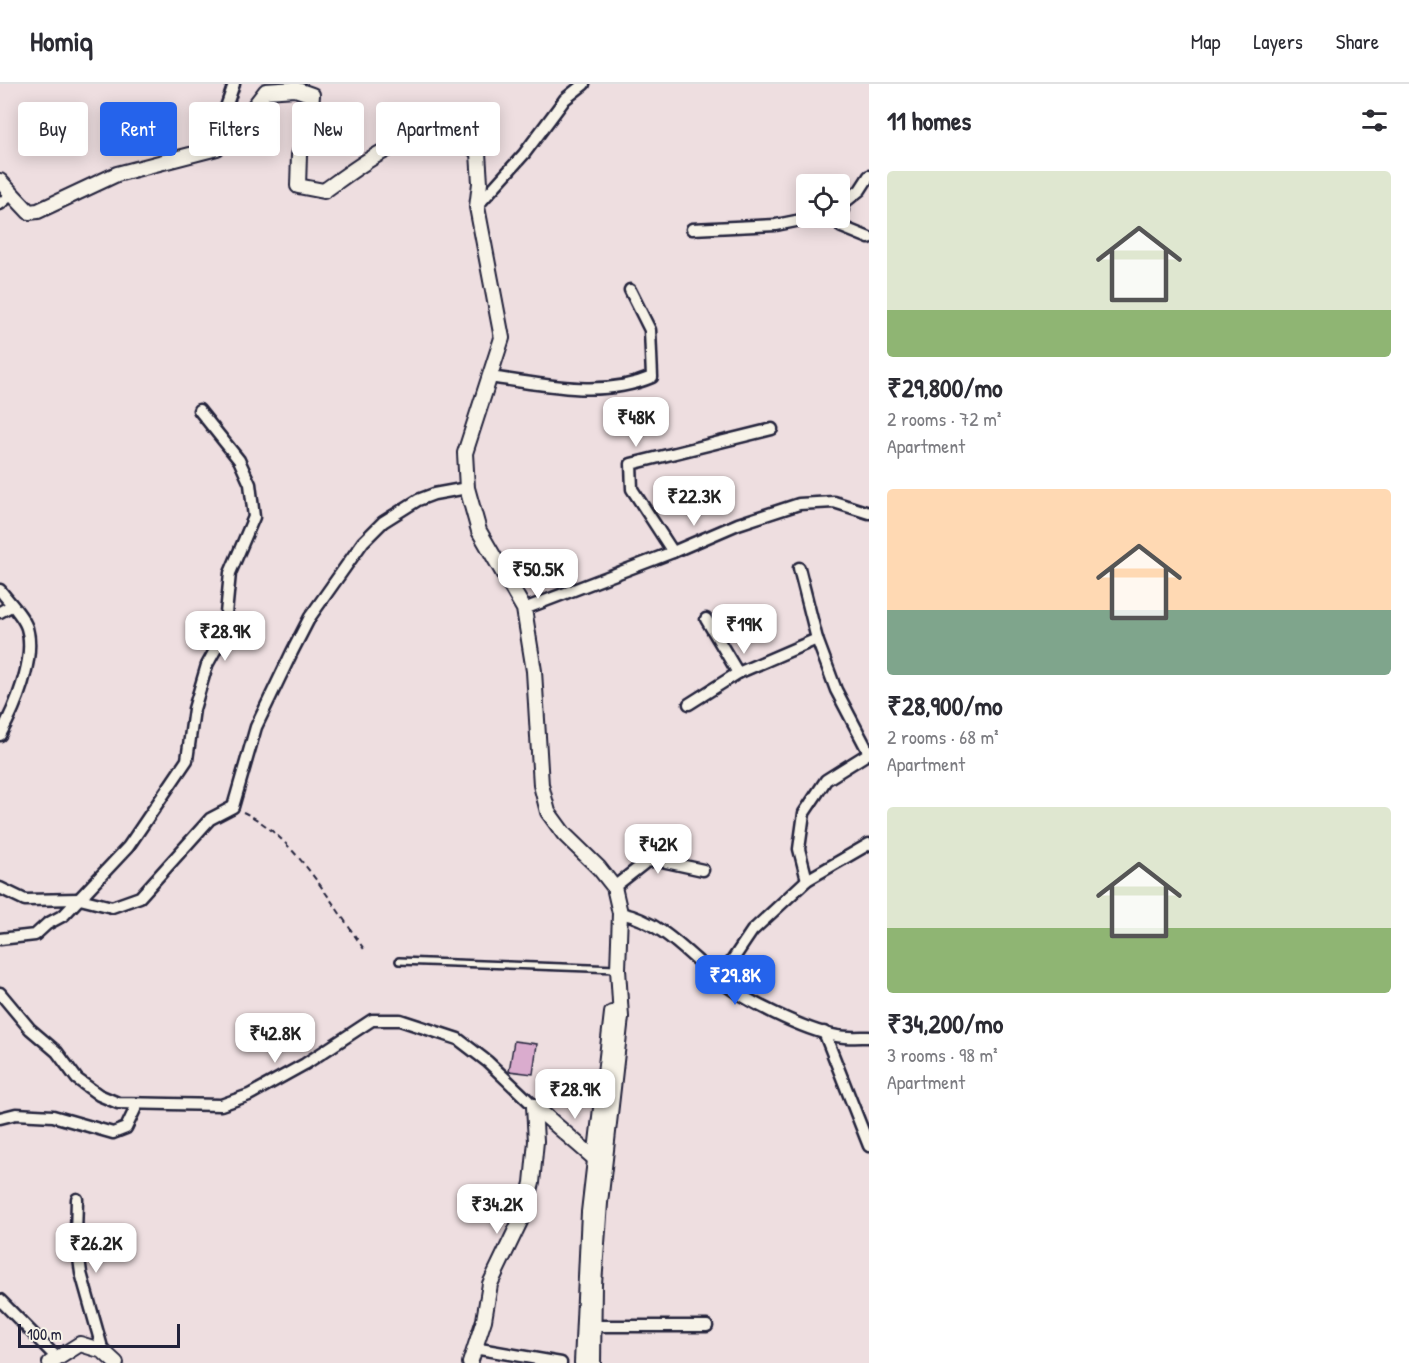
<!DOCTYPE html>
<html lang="en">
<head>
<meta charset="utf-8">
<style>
	body { margin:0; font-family:"Patrick Hand",sans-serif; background:#f7f7f7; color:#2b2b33; height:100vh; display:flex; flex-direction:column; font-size:22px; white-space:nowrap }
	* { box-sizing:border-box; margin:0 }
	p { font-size:20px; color:#7c7c81 }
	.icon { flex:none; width:33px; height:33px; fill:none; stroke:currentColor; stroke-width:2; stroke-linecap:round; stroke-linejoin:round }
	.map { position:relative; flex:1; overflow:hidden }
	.sheet { display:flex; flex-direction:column; background:#fff; width:540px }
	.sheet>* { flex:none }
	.banner { position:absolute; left:18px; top:18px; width:570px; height:54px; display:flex; gap:12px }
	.buttons { position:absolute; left:796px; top:90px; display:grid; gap:12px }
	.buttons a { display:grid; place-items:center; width:54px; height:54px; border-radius:6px; background:#fff; box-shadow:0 3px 15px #0003; font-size:30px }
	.scale { position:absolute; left:18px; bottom:15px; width:162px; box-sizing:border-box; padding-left:6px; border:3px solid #22223b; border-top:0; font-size:16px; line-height:21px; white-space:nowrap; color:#22223b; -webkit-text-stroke:4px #f7f3e8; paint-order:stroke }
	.price { position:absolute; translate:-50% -51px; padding:0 14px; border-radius:12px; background:#fff; color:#222; font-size:20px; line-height:39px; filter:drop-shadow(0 2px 3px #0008) }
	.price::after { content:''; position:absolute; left:50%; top:36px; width:18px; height:14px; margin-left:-9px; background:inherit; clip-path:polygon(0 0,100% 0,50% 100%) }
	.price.active { background:#2563eb; color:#fff }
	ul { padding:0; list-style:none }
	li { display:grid; align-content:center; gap:12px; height:318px; padding:0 18px }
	li span { display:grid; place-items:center; height:186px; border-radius:6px; color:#555 }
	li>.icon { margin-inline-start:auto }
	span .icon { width:108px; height:108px; fill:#fffc; stroke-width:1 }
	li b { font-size:26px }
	h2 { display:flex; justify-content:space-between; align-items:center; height:72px; padding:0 18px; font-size:26px }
	.pill { padding:0 21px; border-radius:6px; background:#fff; box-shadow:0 3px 15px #0003; font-size:21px; line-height:54px }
	.pill.active { background:#2563eb; color:#fff }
	header { display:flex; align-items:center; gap:36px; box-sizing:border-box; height:84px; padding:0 30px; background:#fff; border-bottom:2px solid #e1e1e2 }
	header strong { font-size:28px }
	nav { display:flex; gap:33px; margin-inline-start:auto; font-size:21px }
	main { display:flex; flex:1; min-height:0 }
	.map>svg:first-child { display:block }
</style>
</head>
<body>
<header>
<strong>Homiq</strong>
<nav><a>Map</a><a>Layers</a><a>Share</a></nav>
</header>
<main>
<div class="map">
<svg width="869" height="1279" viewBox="0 0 869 1279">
	<rect width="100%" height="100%" fill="#eedee0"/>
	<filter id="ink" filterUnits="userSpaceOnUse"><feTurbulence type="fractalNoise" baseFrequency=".0167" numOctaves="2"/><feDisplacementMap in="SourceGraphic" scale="12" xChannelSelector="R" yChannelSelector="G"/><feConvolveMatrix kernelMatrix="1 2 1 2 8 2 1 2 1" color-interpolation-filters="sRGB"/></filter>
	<g filter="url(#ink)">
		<path fill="#daacce" stroke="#22223b" stroke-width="1.5" d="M514,957l23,3 -4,30 -24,-3z"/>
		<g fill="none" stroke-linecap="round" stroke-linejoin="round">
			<g stroke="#22223b" stroke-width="10">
				<path id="service" d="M399,877l218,8"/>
			</g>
			<g stroke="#22223b" stroke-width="15">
				<g id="minor">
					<path d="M217,64l5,-29 12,-35"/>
					<path d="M0,120l12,-10"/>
					<path d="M843,121l-1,22 27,11"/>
					<path d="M477,122l47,-52 41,-55 19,-15"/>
					<path d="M840,122l20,-16 9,-14"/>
					<path d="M692,145l84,-4 35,-7"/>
					<path d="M489,293c55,7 111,22 163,0l-2,-47 -20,-40"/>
					<path d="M673,468l-41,-63 -1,-25 141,-35"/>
					<path d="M799,484l18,71 19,51 33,63"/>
					<path d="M0,506c8,11 23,25 27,38 9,31 -12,80 -27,107"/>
					<path d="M524,525l149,-57 65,-28 61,-20 35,-2 35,11"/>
					<path d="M0,528l11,-6"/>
					<path d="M706,535l32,54"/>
					<path d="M689,620l49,-31 79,-34"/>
					<path d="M807,796l-8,-31 5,-36 22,-33 43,-27"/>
					<path d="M614,803l32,-25 11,-2 46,10"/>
					<path d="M0,804l25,12 55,-1 32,8 28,-10 70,-78 23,-12 23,-80 36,-75 18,-35 53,-75 20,-20 35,-22 16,-6 33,-6"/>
					<path d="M620,829c41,8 67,40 98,66 25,21 86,51 119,57 10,2 22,1 32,1"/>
					<path d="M0,855l35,-4 12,-11 17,-9 64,-68 59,-87 7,-51 13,-44 17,-31 6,-61 24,-56 -4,-33 -11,-24 -40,-50"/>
					<path d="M719,896l33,-49 55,-51 62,-36"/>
					<path d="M0,909l30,36 27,23 20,27 22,16 19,8 103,2 28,-10 56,-31 67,-44h28l58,19 30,23 46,44"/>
					<path d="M824,948l45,114"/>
					<path d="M0,1034l16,-4 37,2 60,17 13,-5 11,-23"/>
					<path d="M77,1115l-1,37 5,37 22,78"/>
					<path d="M0,1216l57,58"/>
					<path d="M593,1242h114"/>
					<path d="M474,1264l87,15"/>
				</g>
			</g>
			<g stroke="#22223b" stroke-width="18">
				<g id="tertiary">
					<path d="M0,97l29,31 9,-1 79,-37 100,-26 29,-31 20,-26 29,-2 17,6 -2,27 -11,33 -1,31 26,5c31,-22 67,-51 106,-56 10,-2 22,1 32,1l16,17 2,30 -3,24 25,131 -37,115 2,35 12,43 45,78 10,62 7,114 7,27 16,22 35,34 15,19 6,26 -2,56 3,48 -21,186 -6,81 -1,79"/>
					<path d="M534,1022l60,52"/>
					<path d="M50,1279l30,-19 23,7 13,12"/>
					<path d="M470,1279l14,-43 6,-36 34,-71 8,-30 4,-42 -2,-35"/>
					<path d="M582,1279l7,-151 23,-199"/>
				</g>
			</g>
			<path stroke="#22223b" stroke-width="2" stroke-dasharray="6 4.5" stroke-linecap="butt" d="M243,728c51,23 91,95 123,140"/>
			<use href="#service" stroke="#f7f3e8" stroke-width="5"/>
			<use href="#minor" stroke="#f7f3e8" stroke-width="10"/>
			<use href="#tertiary" stroke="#f7f3e8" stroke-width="14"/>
		</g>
	</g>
</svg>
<div class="buttons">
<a><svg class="icon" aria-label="locate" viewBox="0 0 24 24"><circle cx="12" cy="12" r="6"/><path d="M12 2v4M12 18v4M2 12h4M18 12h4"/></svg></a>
</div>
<div class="scale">100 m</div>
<b class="price" style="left:636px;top:364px">₹48K</b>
<b class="price" style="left:694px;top:443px">₹22.3K</b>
<b class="price" style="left:538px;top:516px">₹50.5K</b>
<b class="price" style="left:744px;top:571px">₹19K</b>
<b class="price" style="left:225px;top:578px">₹28.9K</b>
<b class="price" style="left:658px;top:791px">₹42K</b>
<b class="price active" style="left:735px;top:922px">₹29.8K</b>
<b class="price" style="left:275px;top:980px">₹42.8K</b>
<b class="price" style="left:575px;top:1036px">₹28.9K</b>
<b class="price" style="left:497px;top:1151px">₹34.2K</b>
<b class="price" style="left:96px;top:1190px">₹26.2K</b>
<div class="banner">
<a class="pill">Buy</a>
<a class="pill active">Rent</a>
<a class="pill">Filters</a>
<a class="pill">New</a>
<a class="pill">Apartment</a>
</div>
</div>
<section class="sheet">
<h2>11 homes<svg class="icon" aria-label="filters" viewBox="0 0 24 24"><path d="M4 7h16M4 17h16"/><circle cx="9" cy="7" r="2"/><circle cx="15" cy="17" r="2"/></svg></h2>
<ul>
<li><span style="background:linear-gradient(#dfe7d0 75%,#8fb573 0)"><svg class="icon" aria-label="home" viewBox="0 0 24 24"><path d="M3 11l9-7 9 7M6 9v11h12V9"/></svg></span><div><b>₹29,800/mo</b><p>2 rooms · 72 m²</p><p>Apartment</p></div></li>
<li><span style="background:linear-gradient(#ffd9b3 65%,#7fa58c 0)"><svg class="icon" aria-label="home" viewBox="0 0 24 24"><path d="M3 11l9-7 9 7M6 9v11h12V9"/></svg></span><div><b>₹28,900/mo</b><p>2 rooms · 68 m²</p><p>Apartment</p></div></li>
<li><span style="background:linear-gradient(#dfe7d0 65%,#8fb573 0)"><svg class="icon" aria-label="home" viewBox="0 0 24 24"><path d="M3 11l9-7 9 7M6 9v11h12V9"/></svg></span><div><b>₹34,200/mo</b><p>3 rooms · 98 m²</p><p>Apartment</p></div></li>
</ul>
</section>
</main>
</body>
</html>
